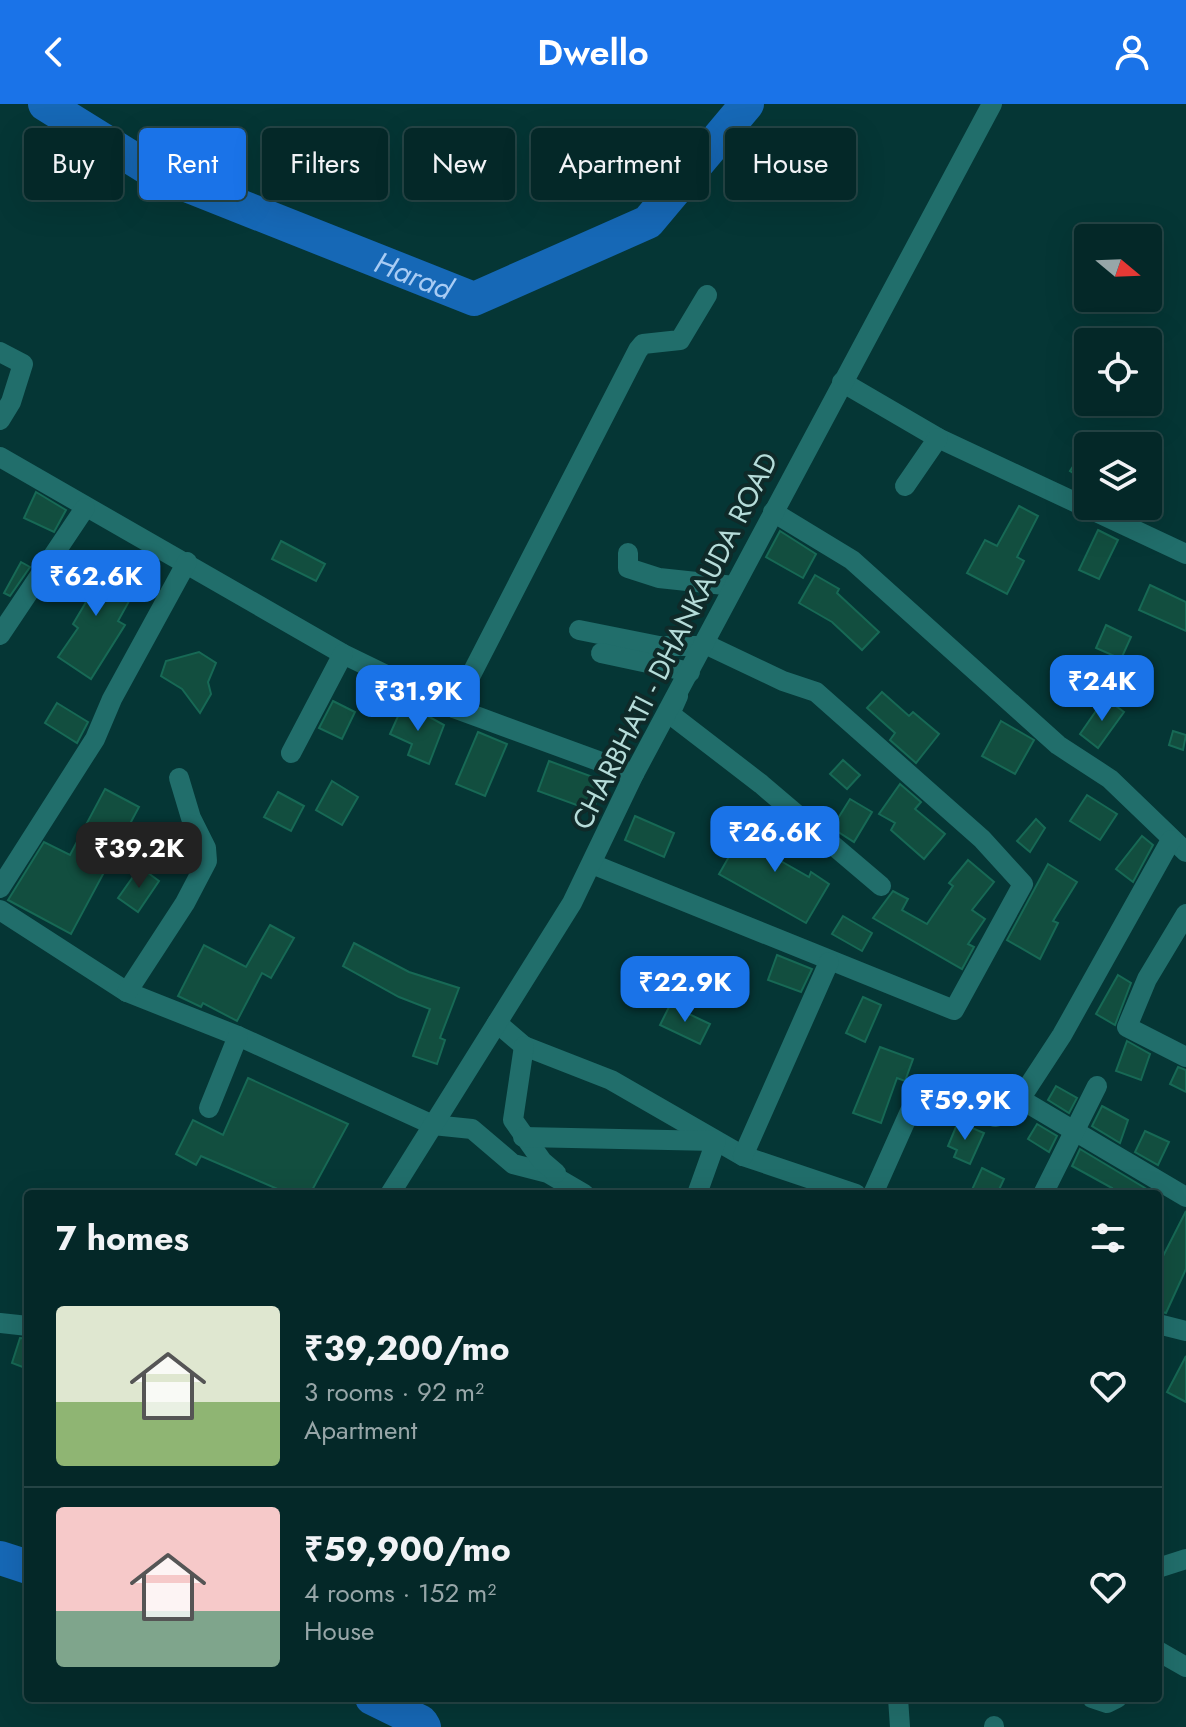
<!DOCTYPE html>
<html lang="en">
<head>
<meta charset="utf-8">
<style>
	body { margin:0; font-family:Jost,sans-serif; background:#0d3030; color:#f1f3f6; height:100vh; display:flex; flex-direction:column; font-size:30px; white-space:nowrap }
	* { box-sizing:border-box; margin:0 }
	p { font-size:26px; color:#97a6a8 }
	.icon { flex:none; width:44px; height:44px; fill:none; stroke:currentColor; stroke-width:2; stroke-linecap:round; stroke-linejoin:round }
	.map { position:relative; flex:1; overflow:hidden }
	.panel { position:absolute; left:24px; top:1086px; width:1138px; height:512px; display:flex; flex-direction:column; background:#042828; border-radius:8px; box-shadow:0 8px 32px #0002,0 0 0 2px #254445 }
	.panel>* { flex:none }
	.banner { position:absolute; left:24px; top:24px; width:1138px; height:72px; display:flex; gap:16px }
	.needle { width:52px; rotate:109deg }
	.fabs { position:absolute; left:1074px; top:120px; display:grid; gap:16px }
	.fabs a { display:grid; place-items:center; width:88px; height:88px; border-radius:8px; background:#042828; box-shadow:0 8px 32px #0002,0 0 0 2px #254445; font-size:40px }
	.price { position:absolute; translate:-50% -68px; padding:0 18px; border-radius:16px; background:#1a73e8; color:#fff; font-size:26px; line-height:52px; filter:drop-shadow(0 2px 4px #0008) }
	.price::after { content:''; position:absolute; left:50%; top:48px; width:24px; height:18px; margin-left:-12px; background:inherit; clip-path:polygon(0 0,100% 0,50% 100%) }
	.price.on { background:#222; color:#fff }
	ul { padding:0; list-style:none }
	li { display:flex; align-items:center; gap:24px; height:200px; padding:0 32px }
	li+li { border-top:2px solid #254445 }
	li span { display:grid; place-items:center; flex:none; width:224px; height:160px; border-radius:8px; color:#555 }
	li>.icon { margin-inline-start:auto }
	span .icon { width:96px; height:96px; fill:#fffc; stroke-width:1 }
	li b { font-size:34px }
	h2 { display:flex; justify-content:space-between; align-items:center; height:96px; padding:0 32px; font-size:34px }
	.tag { padding:0 28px; border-radius:8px; background:#042828; box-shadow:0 8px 32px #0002,0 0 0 2px #254445; font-size:28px; line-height:72px }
	.tag.on { background:#1a73e8; color:#fff }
	header { display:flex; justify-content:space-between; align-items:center; height:104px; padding:0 32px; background:#1a73e8; color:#fff; font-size:36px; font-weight:600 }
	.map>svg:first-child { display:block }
</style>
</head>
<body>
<header><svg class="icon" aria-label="back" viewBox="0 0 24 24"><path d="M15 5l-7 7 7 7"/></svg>Dwello<svg class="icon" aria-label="person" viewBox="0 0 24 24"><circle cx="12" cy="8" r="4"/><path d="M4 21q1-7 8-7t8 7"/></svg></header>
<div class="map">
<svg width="1186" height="1623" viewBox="0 0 1186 1623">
	<rect width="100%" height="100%" fill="#053635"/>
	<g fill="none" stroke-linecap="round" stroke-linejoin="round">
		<g stroke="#1668b6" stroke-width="34">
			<path id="s1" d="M45,0l111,69 318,126 174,-77 99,-118"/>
			<path d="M0,1454l28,9"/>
			<path d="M372,1594l49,24 3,5"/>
		</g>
	</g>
	<g fill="#124e3f" stroke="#176955" stroke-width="2">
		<path d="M1088,340v39l-18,-12z"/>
		<path d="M36,388l30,18 -12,22 -30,-14z"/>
		<path d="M1019,402l19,10 -21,41 7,4 -17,33 -40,-21 18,-33 12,6z"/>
		<path d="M1098,426l20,10 -19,39 -20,-9z"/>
		<path d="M780,427l36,23 -13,24 -37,-21z"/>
		<path d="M281,437l44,23 -9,17 -44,-22z"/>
		<path d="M21,458l9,5 -20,29 -6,-3z"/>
		<path d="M74,459l32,16 5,-8 27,14 -20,36 7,4 -34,54 -33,-22 20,-29 -5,-4 16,-27 -26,-12z"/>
		<path d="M815,471l24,14 -2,4 42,39 -17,18 -30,-28 -33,-19z"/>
		<path d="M1150,481l36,17v29l-47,-21z"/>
		<path d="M1106,521l25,12 -10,22 -25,-11z"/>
		<path d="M199,548l17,11 -8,19 3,12 -11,19 -18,-24 -21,-13 5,-15z"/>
		<path d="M882,588l27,24 4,-4 26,22 -23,29 -26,-23 5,-7 -28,-25z"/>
		<path d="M1105,594l19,14 -26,36 -18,-14z"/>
		<path d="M333,597l22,11 -13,27 -23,-11z"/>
		<path d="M57,599l31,19 -11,21 -32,-20z"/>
		<path d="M404,599l40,22 -15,39 -21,-9 4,-11 -22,-10z"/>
		<path d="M1001,617l33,19 -19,34 -33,-18z"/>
		<path d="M1173,627l13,4 -3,15 -14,-5z"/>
		<path d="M478,628l29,12 -22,52 -29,-12z"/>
		<path d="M843,656l17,15 -13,14 -17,-15z"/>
		<path d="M549,657l55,20 -11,30 -55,-20z"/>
		<path d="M332,677l26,16 -16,28 -26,-15z"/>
		<path d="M900,680l21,18 -6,7 30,25 -21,25 -33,-29 4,-7 -16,-9z"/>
		<path d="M105,685l34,18 -68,127 -63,-34 36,-58 26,13z"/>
		<path d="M278,688l26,14 -13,25 -27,-14z"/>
		<path d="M1087,691l30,19 -17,26 -30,-19z"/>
		<path d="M850,695l22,13 -18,30 -22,-14z"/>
		<path d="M635,712l39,17 -10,24 -39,-17z"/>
		<path d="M772,715l23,14 -16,27 30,17 2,-5 18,12 -23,39 -87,-49 19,-33 16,9z"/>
		<path d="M1036,715l9,9 -15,24 -13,-11z"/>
		<path d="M1142,732l11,9 -20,37 -17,-13z"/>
		<path d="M968,756l26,22 -22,28 13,9 -17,25 6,3 -12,22 -89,-51 20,-27 15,8 -6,11 25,14 26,-38 -4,-3z"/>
		<path d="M1048,760l29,18 -24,39 5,2 -18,36 -33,-19z"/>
		<path d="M140,763l19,14 -21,31 -20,-14z"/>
		<path d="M843,812l29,17 -10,18 -30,-17z"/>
		<path d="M270,821l24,13 -23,40 -9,-5 -25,48 -34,-18 -2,4 -23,-11 26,-51 42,22z"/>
		<path d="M354,839l55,29 50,16 -19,50 5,2 -8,24 -24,-8 17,-47 -31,-12 -56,-31z"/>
		<path d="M777,851l35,14 -11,23 -33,-12z"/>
		<path d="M1118,871l13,8 -16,42 -19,-11z"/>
		<path d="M863,893l18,8 -16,37 -19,-9z"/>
		<path d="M670,901l40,19 -10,20 -40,-19z"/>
		<path d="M1127,937l23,13 -9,26 -25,-9z"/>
		<path d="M880,943l33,12 -8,22 -8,-3 -16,45 -28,-10z"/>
		<path d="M1178,963l8,3v22l-16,-8z"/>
		<path d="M248,974l100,46 -38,70h-32l2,-4 -79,-34 -5,9 -20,-11 17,-34 30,15z"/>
		<path d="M1056,982l21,12 -8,15 -21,-13z"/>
		<path d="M1102,1002l26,14 -8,23 -28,-17z"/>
		<path d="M958,1018l26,11 -14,31 -16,-7 3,-7 -9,-4z"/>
		<path d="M1037,1020l20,12 -8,16 -21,-13z"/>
		<path d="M1145,1027l24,11 -11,23 -23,-13z"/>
		<path d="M1080,1045l75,45h-46l3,-6 -40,-22z"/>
		<path d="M982,1064l22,11 -7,15h-27z"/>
		<path d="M1186,1107v58l-20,44 -8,-2v-45z"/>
		<path d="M20,1234l8,1v30l-16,-6z"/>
		<path d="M1186,1252v46l-19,-10z"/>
	</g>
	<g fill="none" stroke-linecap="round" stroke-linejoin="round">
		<g stroke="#216e6b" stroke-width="20">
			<path d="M0,248l23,12 -12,38 -11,18"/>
			<path d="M842,278l96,56 248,116"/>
			<path d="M0,353l343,197 111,54 180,66"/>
			<path d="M905,382l33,-48"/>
			<path d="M773,408l79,48 206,185 52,34 76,73"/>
			<path d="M628,449v15l31,10 75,8"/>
			<path d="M579,526l80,16h44"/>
			<path d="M0,531l85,-127"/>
			<path d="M601,549l89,19"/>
			<path d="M678,592l-8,18 91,70 120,102"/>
			<path d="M454,604l184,-358 5,-6 37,-4 27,-45"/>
			<path d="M291,649l52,-99"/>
			<path d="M592,760l362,146 69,-126 -41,-45 -166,-147 -33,-11 -78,-37"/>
			<path d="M0,784l95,-149 17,-40 75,-137"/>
			<path d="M0,806l127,82 111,44 195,89 39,4 41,35 35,9 36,21"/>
			<path d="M1186,810l-39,65 -20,48 59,30"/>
			<path d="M127,888l58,-89 22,-42 -1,-13 -15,-30 -12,-40"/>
			<path d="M497,919l27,23 87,34 132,76 113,38"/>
			<path d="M524,942l-11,74 29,41 14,12"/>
			<path d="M1022,996l164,97"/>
			<path d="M209,1004l29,-72"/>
			<path d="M523,1033l193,4 -19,53"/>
			<path d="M743,1052l86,-194"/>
			<path d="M873,1090l37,-83 11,-13 16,-4 21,4 37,19 16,-4 51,-78 109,-195"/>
			<path d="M1043,1090l54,-108"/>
			<path d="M1158,1220l28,7"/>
			<path d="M1158,1464l28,-9"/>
			<path d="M1158,1547l28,16"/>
			<path d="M898,1594l2,29"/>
			<path d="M1092,1594l15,5 10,-5"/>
			<path d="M994,1623v-1"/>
		</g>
		<g stroke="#216e6b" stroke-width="20">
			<path d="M390,1090l182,-291 62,-129 358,-670"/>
			<path d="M0,1219l28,3"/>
		</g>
	</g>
	<g text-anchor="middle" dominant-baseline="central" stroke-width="8" stroke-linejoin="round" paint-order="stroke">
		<g font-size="28" fill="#b5dcd9" stroke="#0f2a29">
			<text transform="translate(675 537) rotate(-63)">CHARBHATI - DHANKAUDA ROAD</text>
		</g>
		<g font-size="30" font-style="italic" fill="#a8ccf4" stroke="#0f2a29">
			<text stroke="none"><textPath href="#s1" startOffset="408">Harad</textPath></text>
		</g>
	</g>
</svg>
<div class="fabs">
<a><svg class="needle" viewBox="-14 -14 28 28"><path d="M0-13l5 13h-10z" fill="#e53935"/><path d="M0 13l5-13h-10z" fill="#97a6a8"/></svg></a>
<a><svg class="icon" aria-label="locate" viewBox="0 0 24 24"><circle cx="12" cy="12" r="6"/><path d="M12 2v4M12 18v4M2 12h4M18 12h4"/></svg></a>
<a><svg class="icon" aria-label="layers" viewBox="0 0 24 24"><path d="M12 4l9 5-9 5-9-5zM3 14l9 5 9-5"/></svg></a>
</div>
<b class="price" style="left:96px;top:514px">₹62.6K</b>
<b class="price" style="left:1102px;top:619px">₹24K</b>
<b class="price" style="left:418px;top:629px">₹31.9K</b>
<b class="price" style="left:775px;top:770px">₹26.6K</b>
<b class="price on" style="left:139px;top:786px">₹39.2K</b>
<b class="price" style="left:685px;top:920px">₹22.9K</b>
<b class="price" style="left:965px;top:1038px">₹59.9K</b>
<div class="banner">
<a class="tag">Buy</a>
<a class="tag on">Rent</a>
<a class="tag">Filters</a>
<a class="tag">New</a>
<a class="tag">Apartment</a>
<a class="tag">House</a>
</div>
<section class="panel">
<h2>7 homes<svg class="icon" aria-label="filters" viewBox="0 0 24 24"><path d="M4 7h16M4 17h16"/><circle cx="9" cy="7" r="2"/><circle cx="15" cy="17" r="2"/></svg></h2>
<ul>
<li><span style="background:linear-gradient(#dfe7d0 60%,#8fb573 0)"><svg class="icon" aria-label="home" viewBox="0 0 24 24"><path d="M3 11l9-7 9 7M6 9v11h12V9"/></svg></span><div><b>₹39,200/mo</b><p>3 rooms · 92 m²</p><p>Apartment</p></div><svg class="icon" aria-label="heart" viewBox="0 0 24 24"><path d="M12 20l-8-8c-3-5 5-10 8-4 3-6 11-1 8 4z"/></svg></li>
<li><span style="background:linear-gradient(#f6c9c9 65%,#7fa58c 0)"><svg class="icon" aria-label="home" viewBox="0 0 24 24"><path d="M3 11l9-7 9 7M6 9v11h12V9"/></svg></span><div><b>₹59,900/mo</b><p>4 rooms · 152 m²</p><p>House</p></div><svg class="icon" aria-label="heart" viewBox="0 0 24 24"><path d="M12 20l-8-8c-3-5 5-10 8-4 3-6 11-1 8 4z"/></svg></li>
</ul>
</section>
</div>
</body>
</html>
